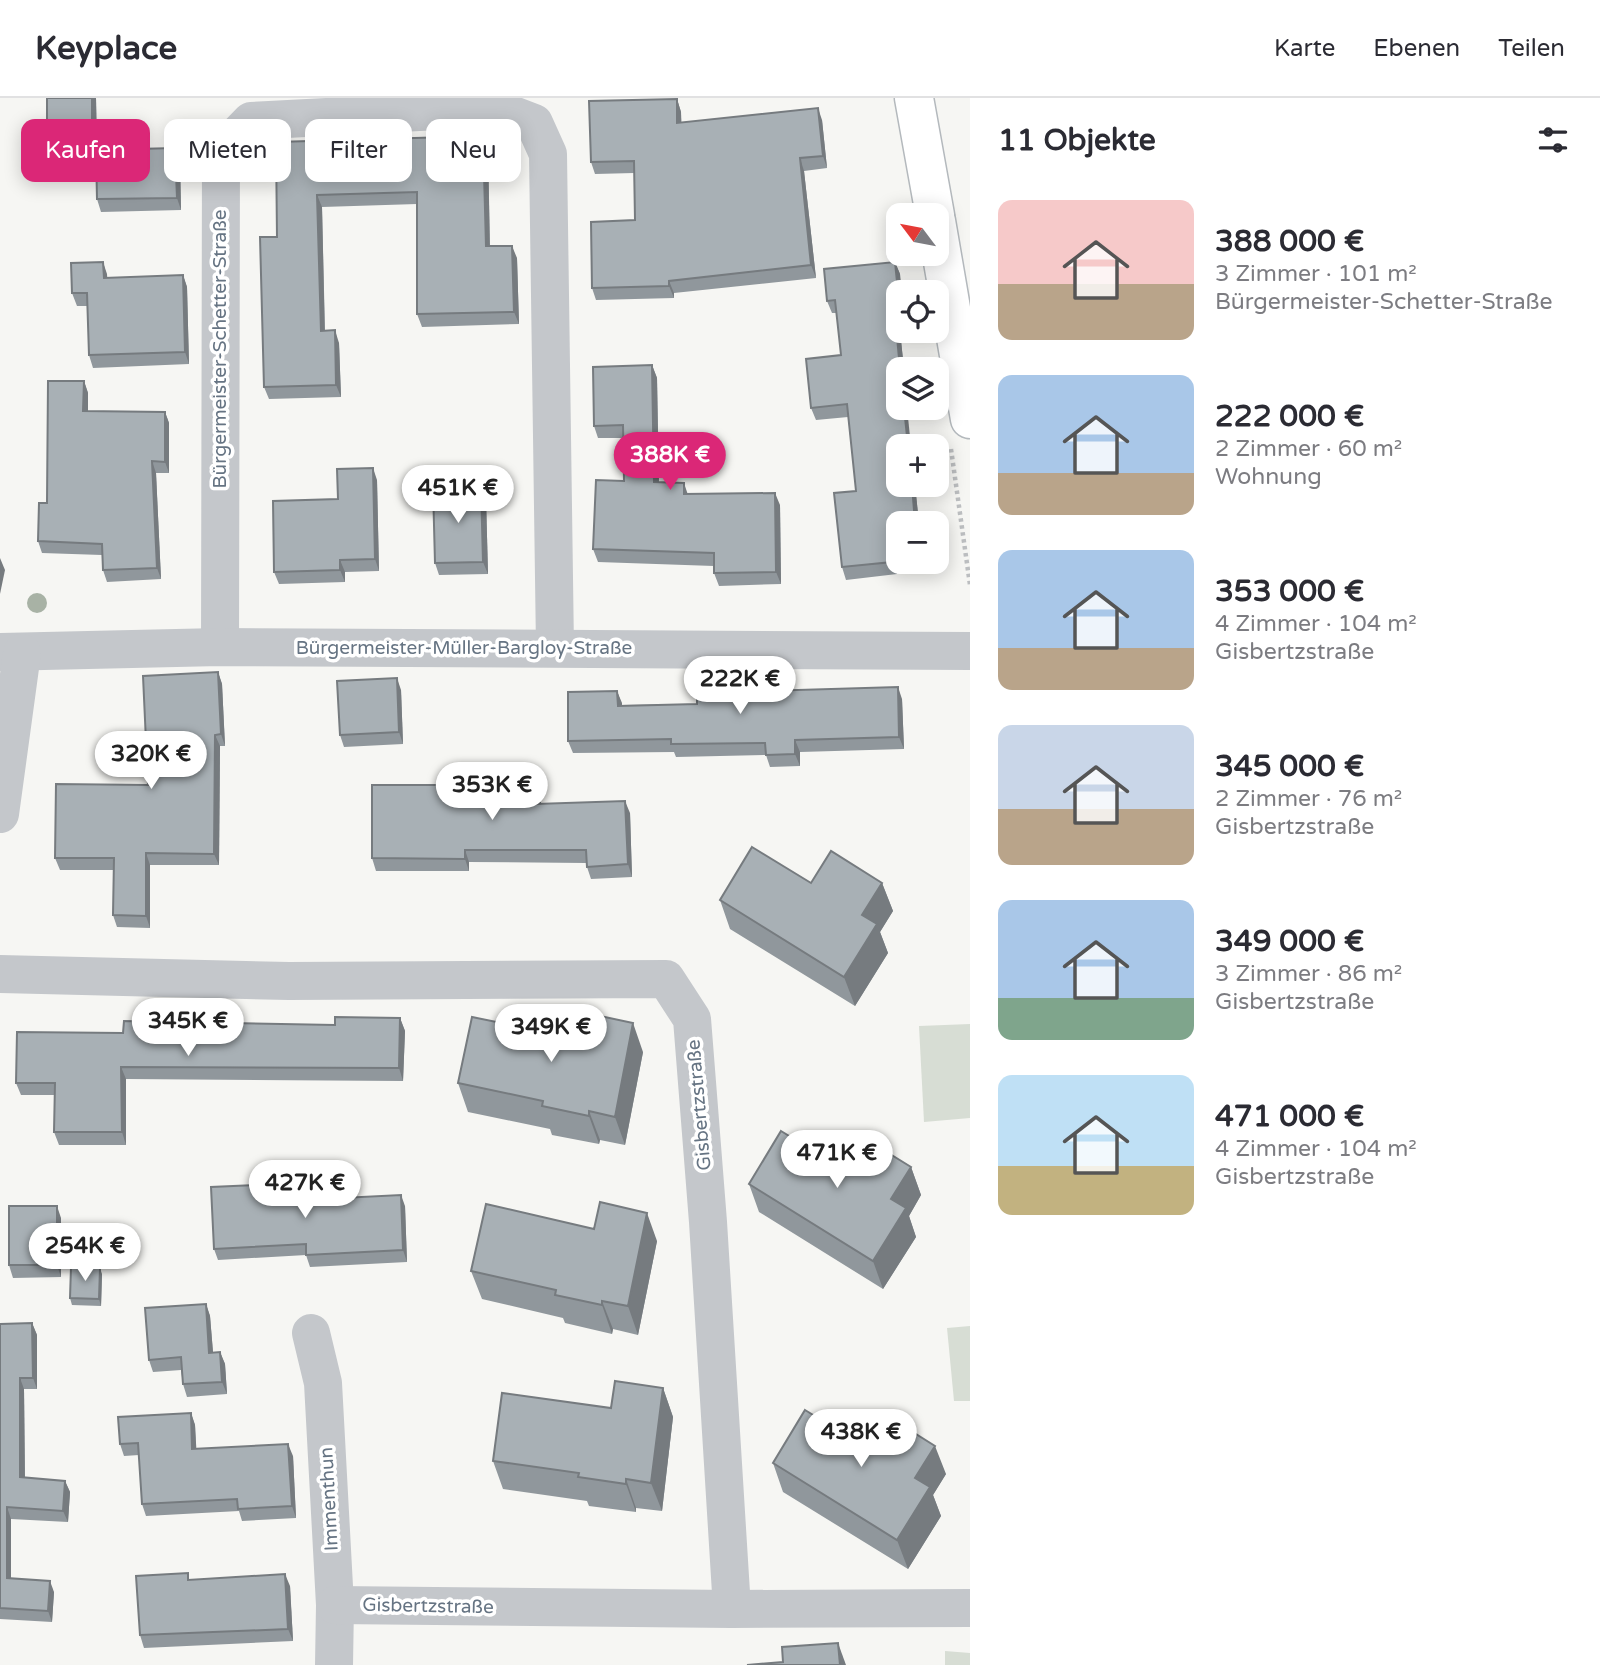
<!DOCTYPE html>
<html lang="de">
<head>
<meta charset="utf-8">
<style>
	body { margin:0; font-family:"Varela Round",sans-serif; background:#f7f7f7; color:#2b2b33; height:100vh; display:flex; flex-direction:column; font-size:26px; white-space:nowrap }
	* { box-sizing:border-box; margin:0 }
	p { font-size:23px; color:#7c7c81 }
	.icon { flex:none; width:38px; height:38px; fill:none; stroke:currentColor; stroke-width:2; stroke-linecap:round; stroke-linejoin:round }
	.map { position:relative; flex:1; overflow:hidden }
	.sheet { display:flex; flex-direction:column; background:#fff; width:630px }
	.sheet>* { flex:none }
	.top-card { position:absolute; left:21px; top:21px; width:665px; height:63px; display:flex; gap:14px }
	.needle { width:46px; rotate:302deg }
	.fabs { position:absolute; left:886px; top:105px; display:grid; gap:14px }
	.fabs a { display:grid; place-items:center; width:63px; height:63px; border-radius:14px; background:#fff; box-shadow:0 4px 18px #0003; font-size:35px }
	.price { position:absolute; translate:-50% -60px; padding:0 16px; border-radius:24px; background:#fff; color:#222; font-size:23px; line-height:46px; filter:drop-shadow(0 2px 4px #0008) }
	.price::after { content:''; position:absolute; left:50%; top:42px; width:21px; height:16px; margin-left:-10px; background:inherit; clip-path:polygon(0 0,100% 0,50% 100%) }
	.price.current { background:#db2777; color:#fff }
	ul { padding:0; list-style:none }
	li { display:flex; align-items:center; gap:21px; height:175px; padding:0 28px }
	li span { display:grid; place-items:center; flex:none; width:196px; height:140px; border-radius:14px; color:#555 }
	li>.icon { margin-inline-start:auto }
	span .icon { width:84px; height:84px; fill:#fffc; stroke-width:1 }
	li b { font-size:30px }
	h2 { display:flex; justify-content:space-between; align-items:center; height:84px; padding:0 28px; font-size:30px }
	.chip { padding:0 24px; border-radius:14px; background:#fff; box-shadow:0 4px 18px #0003; font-size:24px; line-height:63px }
	.chip.current { background:#db2777; color:#fff }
	header { display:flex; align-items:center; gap:42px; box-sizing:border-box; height:98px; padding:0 35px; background:#fff; border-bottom:2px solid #e1e1e2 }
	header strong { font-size:33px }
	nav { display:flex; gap:38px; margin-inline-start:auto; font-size:24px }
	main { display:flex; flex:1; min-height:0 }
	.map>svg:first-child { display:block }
</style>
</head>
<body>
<header>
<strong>Keyplace</strong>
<nav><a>Karte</a><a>Ebenen</a><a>Teilen</a></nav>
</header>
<main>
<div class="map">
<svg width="970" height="1567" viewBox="0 0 970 1567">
	<rect width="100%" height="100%" fill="#f6f6f3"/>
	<g fill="#d7ddd4">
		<path d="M970,926v94l-46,4 -5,-96z"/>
		<path d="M970,1228v75h-16l-7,-73z"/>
		<path d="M945,1553l25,2v12h-25z"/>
	</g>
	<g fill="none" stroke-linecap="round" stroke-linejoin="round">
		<g stroke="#b4b9bd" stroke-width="41">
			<g id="secondary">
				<path d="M914,0l21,117"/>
				<path d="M936,123l34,198"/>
			</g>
		</g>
		<path stroke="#bcbec0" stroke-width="4.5" stroke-dasharray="3.5 3.5" stroke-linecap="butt" d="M951,351l19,136"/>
		<g stroke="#c4c7cb" stroke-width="38">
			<path d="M220,549l1,-495 30,-31 244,-13 39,15 14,31 7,494"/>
			<path d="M0,554l220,-5 750,4"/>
			<path d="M0,716l22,-161"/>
			<path d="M0,876l289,7 377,-2 26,40 16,203 24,387"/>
			<path d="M311,1235l12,50 12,222 -1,60"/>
			<path d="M335,1507l397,4 238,-1"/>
		</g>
		<use href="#secondary" stroke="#fff" stroke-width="38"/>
	</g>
	<circle fill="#a8b2a5" cx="37" cy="505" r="10"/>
	<g fill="#90979c">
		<path d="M96,0l1,52 83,10 1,50 -80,2 -4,-13 -1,-48 -45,1 -4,-12z"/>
		<path d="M677,1l4,13v11l141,-3 5,48 -23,3 12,107 -142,15v5l-78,2 -4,-12 43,-68 -1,-47 -39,1 -4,-12z"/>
		<path d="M276,44l212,7 2,97 27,12 2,66 -97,3 -5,-13v-110l-95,3 3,124 14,12 2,54 -72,2 -5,-12 13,-150z"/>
		<path d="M103,164l4,16 76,-3 4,12 2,77 -96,4 -4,-13 -2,-49h-10l-5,-13z"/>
		<path d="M895,164l5,12 -2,18v39h2l4,38h-6v116h17l4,38h-21v23h-4l3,28 -51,6 -4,-13 14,-76 -8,-74 -32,3 -5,-12 30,-53 -4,-42h-5l-5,-12z"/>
		<path d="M652,267l5,13 2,104 29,12 92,11 1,79 -62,2 -5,-13v-7l-116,-4 -5,-13 31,-68v-43h-26l-4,-12z"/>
		<path d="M84,283l4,12v18l77,1 4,11v50h-13l5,106 -54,3 -4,-12 -1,-15 -60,-2 -4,-12 9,-38z"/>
		<path d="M377,382l2,91 -34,1v10l-66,2 -5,-12 64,-73z"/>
		<path d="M481,388l5,12 2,76 -49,1 -4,-12z"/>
		<path d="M218,574l4,12 3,62h-5l-1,119h-69v63l-33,-1 -4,-12 1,-45h-54l-5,-12 93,-73z"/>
		<path d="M401,592l2,54 -59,3 -4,-12z"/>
		<path d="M617,593l5,14 75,-1 70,-13 135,8 2,50 -104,3v14l-30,1 -4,-12 -90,2 -2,-5 -101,1 -5,-12z"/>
		<path d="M541,691v15l89,9 2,64 -41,2 -4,-12 -1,-4 -117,-1v9h-93l-4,-13z"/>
		<path d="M811,785h71l11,28 -13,21 8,21 -33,53 -125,-77 -10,-29z"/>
		<path d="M400,920l5,13 -2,50 -277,-2v66h-67l-5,-13 1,-37h-34l-5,-12 107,-50 212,-8z"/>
		<path d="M643,954l-18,93 -25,-5 -1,4 -47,-9 -2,-6 -82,-17 -10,-29z"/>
		<path d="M840,1069h71l10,28 -12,21 7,21 -33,52 -124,-77 -10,-28z"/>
		<path d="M300,1085l4,12v5l101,6 2,56 -97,5 -4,-12 -88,5 -4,-11z"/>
		<path d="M61,1120v59l-48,1 -4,-13z"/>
		<path d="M594,1131l63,12 -19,94 -25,-6 -1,5 -47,-11 -2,-5 -81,-19 -11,-28z"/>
		<path d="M102,1176l-1,32 -29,-1 -2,-7z"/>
		<path d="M206,1206l4,12 3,36h7l5,12 2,30 -40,3 -4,-13 -2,-14 -28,2 -4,-12z"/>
		<path d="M32,1225l5,12v54h-13l1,89 40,3 5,11 -2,30 -57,-3v59l43,14 -2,30 -52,-3v-295z"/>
		<path d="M663,1290l10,29 -11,94 -26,-3v4l-47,-6 -2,-5 -84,-12 -10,-28 118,-53z"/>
		<path d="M191,1315l4,12 1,23 97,8 3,62 -54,3 -3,-10 -93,5 -4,-12 -3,-49 -15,1 -4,-12z"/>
		<path d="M864,1348l82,28 -13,21 8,21 -33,53 -125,-77 -10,-29z"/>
		<path d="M190,1482l100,6 3,55 -149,7 -4,-13z"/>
	</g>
	<g fill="#767b7f">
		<path d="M92,0h4l1,53 -5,-11z"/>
		<path d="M677,1l4,13 1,23 -5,-12z"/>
		<path d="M818,10l4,12 5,48 -4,-12z"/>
		<path d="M483,38l5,13 2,110 -4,-13z"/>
		<path d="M175,50l5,12 1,50 -4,-12z"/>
		<path d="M800,60l4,13 12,107 -5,-13z"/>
		<path d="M317,97l5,12 3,136 -4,-12z"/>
		<path d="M512,148l5,12 2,66 -5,-12z"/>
		<path d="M103,164l4,12 1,16 -4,-12z"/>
		<path d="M895,164l5,12 2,18h-4z"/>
		<path d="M183,177l4,12 2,77 -4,-12z"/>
		<path d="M669,183l5,12v5l-5,-12z"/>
		<path d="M893,196l5,13v24h2l4,38h-4z"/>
		<path d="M335,232l4,13 2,54 -5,-12z"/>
		<path d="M652,267l5,13 2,116 -5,-12z"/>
		<path d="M84,283l4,12v30l-5,-12z"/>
		<path d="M904,310h3l4,38h-3z"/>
		<path d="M165,314l4,11v50l-4,-11z"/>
		<path d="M152,363l4,12 5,106 -4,-11z"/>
		<path d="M373,370l4,12 2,91 -4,-12z"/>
		<path d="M684,385l4,12 -4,-1z"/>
		<path d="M912,387h3l4,38h-4z"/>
		<path d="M481,388l5,12 2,76 -5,-12z"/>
		<path d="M775,395l5,12 1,79 -5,-12z"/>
		<path d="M889,436l5,12 3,28 -5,-12z"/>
		<path d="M0,460l5,12 -5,24z"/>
		<path d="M340,462l5,12v10l-5,-12z"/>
		<path d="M218,574l4,12 3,62 -4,-12z"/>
		<path d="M397,580l4,12 2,54 -4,-12z"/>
		<path d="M898,589l4,12 2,50 -5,-12z"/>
		<path d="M617,593l5,12v15l-4,-12z"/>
		<path d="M215,637l5,11 -1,119 -5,-11z"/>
		<path d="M795,642l5,12v14l-5,-12z"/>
		<path d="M537,679l4,12v28l-5,-13z"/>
		<path d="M625,703l5,12 2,64 -4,-13z"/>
		<path d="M465,752l4,12v9l-4,-12z"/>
		<path d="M146,755l4,12v63l-4,-12z"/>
		<path d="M882,785l11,28 -13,21 8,21 -33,53 -11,-29 18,-62z"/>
		<path d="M400,920l5,13 -2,50 -4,-13z"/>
		<path d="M633,925l10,29 -18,93 -10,-28z"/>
		<path d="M121,969l5,12v66l-4,-13z"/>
		<path d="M589,1013l11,29 -1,4 -10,-28z"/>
		<path d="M911,1069l10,28 -12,21 7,21 -33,52 -10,-28 18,-62z"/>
		<path d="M300,1085l4,12 1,16 -4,-11z"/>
		<path d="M401,1097l4,11 2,56 -4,-12z"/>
		<path d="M57,1108l4,12v59l-4,-12z"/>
		<path d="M647,1115l10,28 -19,94 -10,-29z"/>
		<path d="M100,1170l2,6 -1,32 -2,-7z"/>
		<path d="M602,1203l11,28 -1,5 -10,-29z"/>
		<path d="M206,1206l4,12 4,49 -5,-12z"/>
		<path d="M32,1225l5,12v54l-4,-11z"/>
		<path d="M220,1254l5,12 2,30 -5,-12z"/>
		<path d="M20,1280l4,11 1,100 -5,-12z"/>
		<path d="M663,1290l10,29 -11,94 -11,-28z"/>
		<path d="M191,1315l4,12 2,36 -5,-12z"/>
		<path d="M288,1346l5,12 3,62 -4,-12z"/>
		<path d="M935,1348l11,28 -13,21 8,21 -33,53 -11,-29 18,-62z"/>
		<path d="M626,1381l10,29v4l-10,-28z"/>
		<path d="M65,1383l5,11 -2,30 -5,-11z"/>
		<path d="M7,1409l4,12v71l-4,-12z"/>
		<path d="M285,1476l5,12 3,55 -5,-12z"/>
		<path d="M50,1483l4,11 -2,30 -4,-11z"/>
		<path d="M838,1545l8,22h-6z"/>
	</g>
	<g fill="#a8b0b5" stroke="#767b7f" stroke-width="2">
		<rect x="47" y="0" width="45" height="42"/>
		<path d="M677,1v24l141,-15 5,48 -23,2 11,107 -142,16v5l-77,2 -1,-66 44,-2 -1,-59 -43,1 -2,-61z"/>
		<path d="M483,38l3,110h26l2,66 -97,2v-122l-100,3 4,136 14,-1 1,55 -72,2 -4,-150h17l-1,-95z"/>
		<path d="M175,50l2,50 -80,1 -1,-49z"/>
		<path d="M103,164l1,16 79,-3 2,77 -96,3 -2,-62h-15l-1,-30z"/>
		<path d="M895,164l3,30v2h-5l7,75h-2v39h6l4,38h-10v39h14l3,38h-17v10l-9,1 3,28 -50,5 -8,-74 22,-2 -9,-87 -36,4 -5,-49 35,-4 -6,-55 -8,1 -3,-32z"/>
		<path d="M652,267l2,117 30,1v11l91,-1 1,79 -62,1v-20l-121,-4 3,-69 28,1 -1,-56 -29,1 -1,-59z"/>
		<path d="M48,283h36l-1,30 82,1v50l-13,-1 5,107 -54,2 -1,-26 -64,-3 1,-38h8z"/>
		<path d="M373,370l2,91 -35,1v10l-66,2 -1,-71 65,-2 -1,-30z"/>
		<path d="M481,388l2,76 -48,1 -2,-76z"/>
		<path d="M218,574l3,62 -6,1 -1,119 -68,-1v63l-33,-1 1,-57h-59l1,-74 92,1 -5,-109z"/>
		<path d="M397,580l2,54 -59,3 -3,-54z"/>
		<path d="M764,583v10l134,-4 1,50 -104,3v14l-29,1 -1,-12 -94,1v-5l-103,2v-49l49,-1 1,15 79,-2v-21z"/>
		<path d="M474,678l63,1 -1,27 89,-3 3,63 -41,3 -1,-17h-121v9l-93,-1v-73h102z"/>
		<path d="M752,749l59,36 20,-32 51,32 -20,32 15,9 -33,53 -124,-77z"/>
		<path d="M586,915l47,10 -18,94 -26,-6v5l-47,-10 1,-5 -85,-18 14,-66 108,22z"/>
		<path d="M335,919l65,1 -1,50 -278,-1 1,65h-68l1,-49h-39l1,-51 106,1 1,-12 211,4z"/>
		<path d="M781,1033l59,36 19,-32 52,32 -20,32 15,9 -33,53 -124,-77z"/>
		<path d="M300,1085l1,17 100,-5 2,55 -97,5v-11l-92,5 -3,-62z"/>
		<path d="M600,1104l47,11 -19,93 -26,-5v4l-47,-10 1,-5 -85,-19 15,-67 108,25z"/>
		<rect x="9" y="1108" width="48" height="59"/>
		<path d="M71,1169l29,1 -1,31 -29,-1z"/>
		<path d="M206,1206l3,49 11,-1 2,30 -39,2 -2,-27 -32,3 -4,-52z"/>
		<path d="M32,1225l1,55h-13v99l45,4 -2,30 -56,-4v71l43,3 -2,30 -48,-3v-284z"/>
		<path d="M615,1283l48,7 -12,95 -25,-4v5l-48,-7 1,-4 -86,-12 9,-68 109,15z"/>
		<path d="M805,1312l59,36 20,-32 51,32 -20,32 15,9 -33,53 -124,-77z"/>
		<path d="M191,1315l1,36 96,-5 4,62 -54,3 -1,-10 -95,5 -4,-61 -18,1 -2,-27z"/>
		<path d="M188,1475v7l97,-6 3,55 -148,6 -4,-59z"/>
		<path d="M838,1545l2,22h-93l36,-3 -1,-15z"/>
	</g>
	<g text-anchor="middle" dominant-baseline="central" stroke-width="7" stroke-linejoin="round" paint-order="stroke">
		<g font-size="19" fill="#667483" stroke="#fff">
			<text transform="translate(220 251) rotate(-90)">Bürgermeister-Schetter-Straße</text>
			<text x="464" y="550">Bürgermeister-Müller-Bargloy-Straße</text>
			<text transform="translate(699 1007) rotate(-95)">Gisbertzstraße</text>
			<text transform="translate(329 1401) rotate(-93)">Immenthun</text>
			<text transform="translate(428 1508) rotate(1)">Gisbertzstraße</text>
		</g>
	</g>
</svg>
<div class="fabs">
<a><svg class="needle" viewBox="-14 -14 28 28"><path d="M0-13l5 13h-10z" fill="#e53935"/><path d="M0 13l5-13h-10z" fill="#7c7c81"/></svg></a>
<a><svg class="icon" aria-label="locate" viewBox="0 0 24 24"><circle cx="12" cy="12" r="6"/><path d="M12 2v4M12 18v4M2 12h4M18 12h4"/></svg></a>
<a><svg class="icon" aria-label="layers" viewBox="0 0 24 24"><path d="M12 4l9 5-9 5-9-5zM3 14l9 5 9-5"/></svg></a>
<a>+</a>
<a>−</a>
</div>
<b class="price current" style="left:670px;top:394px">388K €</b>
<b class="price" style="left:458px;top:427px">451K €</b>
<b class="price" style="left:740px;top:618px">222K €</b>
<b class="price" style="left:151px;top:693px">320K €</b>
<b class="price" style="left:492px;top:724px">353K €</b>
<b class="price" style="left:188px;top:960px">345K €</b>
<b class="price" style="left:551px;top:966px">349K €</b>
<b class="price" style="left:837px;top:1092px">471K €</b>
<b class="price" style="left:305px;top:1122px">427K €</b>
<b class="price" style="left:85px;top:1185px">254K €</b>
<b class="price" style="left:861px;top:1371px">438K €</b>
<div class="top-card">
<a class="chip current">Kaufen</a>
<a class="chip">Mieten</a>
<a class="chip">Filter</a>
<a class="chip">Neu</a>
</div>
</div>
<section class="sheet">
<h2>11 Objekte<svg class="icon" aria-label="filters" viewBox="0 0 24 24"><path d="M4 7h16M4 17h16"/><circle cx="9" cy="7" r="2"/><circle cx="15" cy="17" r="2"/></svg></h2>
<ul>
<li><span style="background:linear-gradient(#f6c9c9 60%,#b9a48a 0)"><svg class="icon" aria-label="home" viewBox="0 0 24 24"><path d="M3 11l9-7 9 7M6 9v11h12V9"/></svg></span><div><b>388 000 €</b><p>3 Zimmer · 101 m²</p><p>Bürgermeister-Schetter-Straße</p></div></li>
<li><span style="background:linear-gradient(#a9c7e8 70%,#b9a48a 0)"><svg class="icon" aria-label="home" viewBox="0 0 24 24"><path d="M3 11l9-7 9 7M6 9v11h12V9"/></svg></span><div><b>222 000 €</b><p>2 Zimmer · 60 m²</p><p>Wohnung</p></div></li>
<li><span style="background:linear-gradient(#a9c7e8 70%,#b9a48a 0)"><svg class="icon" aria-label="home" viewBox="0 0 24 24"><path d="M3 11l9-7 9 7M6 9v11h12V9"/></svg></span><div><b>353 000 €</b><p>4 Zimmer · 104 m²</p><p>Gisbertzstraße</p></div></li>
<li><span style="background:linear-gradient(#c9d6e8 60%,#b9a48a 0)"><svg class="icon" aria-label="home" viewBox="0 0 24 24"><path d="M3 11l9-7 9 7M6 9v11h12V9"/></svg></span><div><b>345 000 €</b><p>2 Zimmer · 76 m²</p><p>Gisbertzstraße</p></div></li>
<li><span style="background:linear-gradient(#a9c7e8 70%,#7fa58c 0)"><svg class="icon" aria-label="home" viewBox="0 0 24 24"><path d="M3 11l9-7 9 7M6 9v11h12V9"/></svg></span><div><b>349 000 €</b><p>3 Zimmer · 86 m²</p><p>Gisbertzstraße</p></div></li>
<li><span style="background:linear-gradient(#bfe0f5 65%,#c2b280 0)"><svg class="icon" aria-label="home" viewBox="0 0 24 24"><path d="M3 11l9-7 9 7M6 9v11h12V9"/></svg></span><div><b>471 000 €</b><p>4 Zimmer · 104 m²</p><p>Gisbertzstraße</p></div></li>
</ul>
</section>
</main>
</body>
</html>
